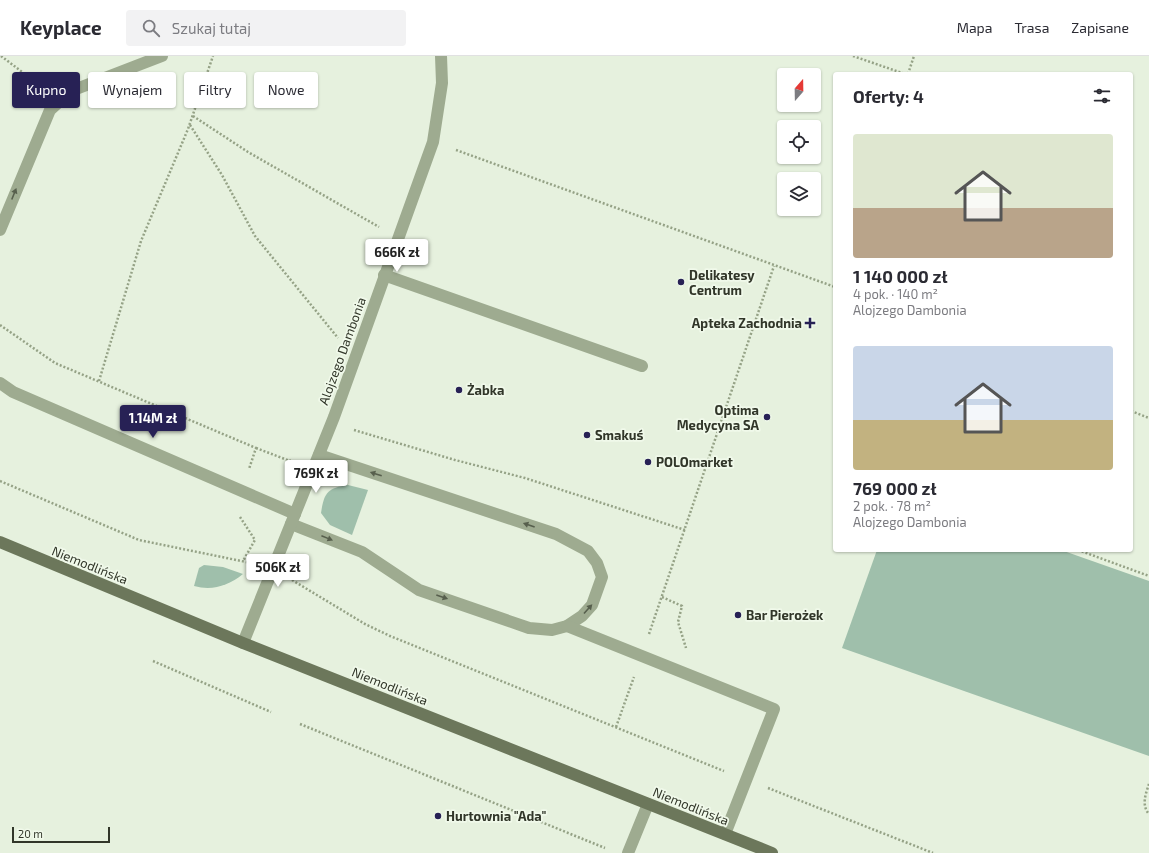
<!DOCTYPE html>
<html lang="pl">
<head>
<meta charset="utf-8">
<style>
	body { margin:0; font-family:"Exo 2",sans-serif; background:#f2f2f3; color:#2b2b33; height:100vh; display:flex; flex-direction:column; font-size:15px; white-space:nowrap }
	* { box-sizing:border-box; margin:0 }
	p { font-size:13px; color:#7c7c81 }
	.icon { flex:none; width:22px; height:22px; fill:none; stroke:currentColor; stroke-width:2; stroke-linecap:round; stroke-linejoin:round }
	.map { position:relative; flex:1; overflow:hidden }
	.panel { position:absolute; left:833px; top:16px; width:300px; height:480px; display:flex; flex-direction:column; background:#fff; border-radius:4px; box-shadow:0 1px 3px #0004 }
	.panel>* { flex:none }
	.top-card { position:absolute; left:12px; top:16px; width:380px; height:36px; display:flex; gap:8px }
	.needle { width:26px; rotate:20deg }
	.buttons { position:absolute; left:777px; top:12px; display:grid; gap:8px }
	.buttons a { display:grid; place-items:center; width:44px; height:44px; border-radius:4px; background:#fff; box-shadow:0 1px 3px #0004; font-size:20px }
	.scale { position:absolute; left:12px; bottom:10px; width:98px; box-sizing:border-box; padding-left:4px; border:2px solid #313629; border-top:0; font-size:11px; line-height:14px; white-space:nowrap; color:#313629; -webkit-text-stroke:3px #f0f9ea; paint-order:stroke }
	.price { position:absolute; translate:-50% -34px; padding:0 9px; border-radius:4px; background:#fff; color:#222; font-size:13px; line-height:26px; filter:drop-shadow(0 1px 2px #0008) }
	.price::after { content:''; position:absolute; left:50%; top:24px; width:12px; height:9px; margin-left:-6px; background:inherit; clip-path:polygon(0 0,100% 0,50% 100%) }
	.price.current { background:#272155; color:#fff }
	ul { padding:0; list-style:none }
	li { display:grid; align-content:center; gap:8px; height:212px; padding:0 20px }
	li span { display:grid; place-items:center; height:124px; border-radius:4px; color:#555 }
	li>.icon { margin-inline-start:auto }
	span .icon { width:72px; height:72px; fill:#fffc; stroke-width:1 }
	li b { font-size:17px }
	h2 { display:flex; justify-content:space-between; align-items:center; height:48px; padding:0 20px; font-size:17px }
	.pill { padding:0 14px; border-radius:4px; background:#fff; box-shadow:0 1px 3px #0004; font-size:14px; line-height:36px }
	.pill.current { background:#272155; color:#fff }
	header { display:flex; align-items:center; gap:24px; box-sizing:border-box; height:56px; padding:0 20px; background:#fff; border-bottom:1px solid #e1e1e2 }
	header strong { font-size:19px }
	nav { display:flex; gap:22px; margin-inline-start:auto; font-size:14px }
	.search { width:280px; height:36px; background:#f2f2f3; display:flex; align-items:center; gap:10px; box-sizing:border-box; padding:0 14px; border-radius:4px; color:#7c7c81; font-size:15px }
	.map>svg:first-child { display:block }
</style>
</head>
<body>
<header>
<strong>Keyplace</strong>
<div class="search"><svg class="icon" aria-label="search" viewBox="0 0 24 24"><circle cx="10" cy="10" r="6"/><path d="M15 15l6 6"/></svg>Szukaj tutaj</div>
<nav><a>Mapa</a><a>Trasa</a><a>Zapisane</a></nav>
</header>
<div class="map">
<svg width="1149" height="797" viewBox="0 0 1149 797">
	<rect width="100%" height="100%" fill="#e6f1de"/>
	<g fill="#9fbfab">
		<path d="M348,429l20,5 -16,45 -22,-10 -9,-12c3,-20 6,-25 27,-28z"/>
		<path d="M877,494h184l88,31v175l-307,-108z"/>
		<path d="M204,509l19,2 20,7c-15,12 -31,17 -49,12l5,-18z"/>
	</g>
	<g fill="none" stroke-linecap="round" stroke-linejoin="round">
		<g stroke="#95a286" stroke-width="2.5" stroke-dasharray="2 2" stroke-linecap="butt">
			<path d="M1,0l41,31"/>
			<path d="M853,0l52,18"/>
			<path d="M908,18l6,-18"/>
			<path d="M193,60l55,36 131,75"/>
			<path d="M190,69l32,50 33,61 83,102"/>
			<path d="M456,94l379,137"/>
			<path d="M0,269l55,38 201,85 -7,21"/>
			<path d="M99,325l42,-140 47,-112 25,-73"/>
			<path d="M1131,355l18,7"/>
			<path d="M354,374l101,30 70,18 160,52"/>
			<path d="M256,392l34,13 1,-1"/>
			<path d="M0,425l139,59 112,23"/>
			<path d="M240,461l15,23 -12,21"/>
			<path d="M1078,494l71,26"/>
			<path d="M292,524l73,44 25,12 334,135"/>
			<path d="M662,541l20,9 -4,16 8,26"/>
			<path d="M649,578l125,-368"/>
			<path d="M153,605l118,51"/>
			<path d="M300,668l305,124"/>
			<path d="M616,671l18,-50"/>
			<path d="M1149,728c-3,9 -8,21 0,30"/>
			<path d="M768,732l165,65"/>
		</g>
		<g stroke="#9eab90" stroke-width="12">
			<path d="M0,174l50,-120 21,-19 91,-35"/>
			<path d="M384,219l258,91"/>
			<path d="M291,468l71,28 57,38 110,38 23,2 15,-4 15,-10 10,-11 10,-28 -5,-14 -9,-12 -32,-17 -237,-79"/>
			<path d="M567,570l207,83 -49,125"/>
			<path d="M628,797l20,-49"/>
		</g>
		<g stroke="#9eab90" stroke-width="12">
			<path d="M0,327l13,9 282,122"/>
			<path d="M243,587l91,-226 99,-275 9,-59 -1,-27"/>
		</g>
		<path stroke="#6c775b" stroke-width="12" d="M0,486l243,101 529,210"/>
	</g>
	<defs><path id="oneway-solid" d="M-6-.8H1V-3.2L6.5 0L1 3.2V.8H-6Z"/></defs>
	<g fill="#575f4d">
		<use href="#oneway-solid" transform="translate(14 138) rotate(-68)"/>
		<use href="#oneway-solid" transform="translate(376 418) rotate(-162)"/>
		<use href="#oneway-solid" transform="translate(529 469) rotate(-161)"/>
		<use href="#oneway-solid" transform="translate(327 482) rotate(22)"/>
		<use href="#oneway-solid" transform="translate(442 541) rotate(19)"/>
		<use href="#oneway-solid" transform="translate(588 553) rotate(-48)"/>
	</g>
	<g fill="#272155" stroke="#f0f9ea" stroke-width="1.5">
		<circle cx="681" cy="226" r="4"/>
		<path d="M808 261h4v4h4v4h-4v4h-4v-4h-4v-4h4z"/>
		<circle cx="459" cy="334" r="4"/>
		<circle cx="767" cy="361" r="4"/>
		<circle cx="587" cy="379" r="4"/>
		<circle cx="648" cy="406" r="4"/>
		<circle cx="738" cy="559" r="4"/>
		<circle cx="438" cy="760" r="4"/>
	</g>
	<g text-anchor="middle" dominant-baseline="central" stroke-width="3.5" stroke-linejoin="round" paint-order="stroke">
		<g font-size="13" font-weight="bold" fill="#313629" stroke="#f0f9ea" text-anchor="start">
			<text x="689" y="219">Delikatesy<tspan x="689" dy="15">Centrum</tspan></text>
			<text x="802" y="267" text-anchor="end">Apteka Zachodnia</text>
			<text x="467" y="334">Żabka</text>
			<text x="759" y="354" text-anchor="end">Optima<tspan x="759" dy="15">Medycyna SA</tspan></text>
			<text x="595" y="379">Smakuś</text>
			<text x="656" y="406">POLOmarket</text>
			<text x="746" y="559">Bar Pierożek</text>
			<text x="446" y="760">Hurtownia "Ada"</text>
		</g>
		<g font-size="13" fill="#313629" stroke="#f0f9ea">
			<text transform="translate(342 295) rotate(-70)">Alojzego Dambonia</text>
			<text transform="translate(90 509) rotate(22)">Niemodlińska</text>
			<text transform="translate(390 630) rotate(22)">Niemodlińska</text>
			<text transform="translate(691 750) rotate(22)">Niemodlińska</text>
		</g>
	</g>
</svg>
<div class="buttons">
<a><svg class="needle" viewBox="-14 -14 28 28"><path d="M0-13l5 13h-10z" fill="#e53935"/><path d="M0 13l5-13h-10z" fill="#7c7c81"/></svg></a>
<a><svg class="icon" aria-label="locate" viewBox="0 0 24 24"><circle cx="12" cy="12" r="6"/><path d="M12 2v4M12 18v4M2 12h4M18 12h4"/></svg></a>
<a><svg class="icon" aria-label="layers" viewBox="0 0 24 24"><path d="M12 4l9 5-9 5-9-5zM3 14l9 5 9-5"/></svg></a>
</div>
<div class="scale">20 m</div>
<b class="price" style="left:397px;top:217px">666K zł</b>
<b class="price current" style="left:153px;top:383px">1.14M zł</b>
<b class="price" style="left:316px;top:438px">769K zł</b>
<b class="price" style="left:278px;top:532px">506K zł</b>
<div class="top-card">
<a class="pill current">Kupno</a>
<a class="pill">Wynajem</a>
<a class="pill">Filtry</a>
<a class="pill">Nowe</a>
</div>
<section class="panel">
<h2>Oferty: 4<svg class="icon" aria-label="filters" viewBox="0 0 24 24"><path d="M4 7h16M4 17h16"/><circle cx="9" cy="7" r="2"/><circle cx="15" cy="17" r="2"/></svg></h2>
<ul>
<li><span style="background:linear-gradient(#dfe7d0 60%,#b9a48a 0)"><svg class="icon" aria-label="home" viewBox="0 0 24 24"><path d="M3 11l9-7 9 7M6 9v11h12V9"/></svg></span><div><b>1 140 000 zł</b><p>4 pok. · 140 m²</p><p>Alojzego Dambonia</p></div></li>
<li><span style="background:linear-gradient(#c9d6e8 60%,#c2b280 0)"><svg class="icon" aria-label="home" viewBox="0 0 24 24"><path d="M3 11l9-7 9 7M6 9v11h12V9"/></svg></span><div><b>769 000 zł</b><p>2 pok. · 78 m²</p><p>Alojzego Dambonia</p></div></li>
</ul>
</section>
</div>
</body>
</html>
